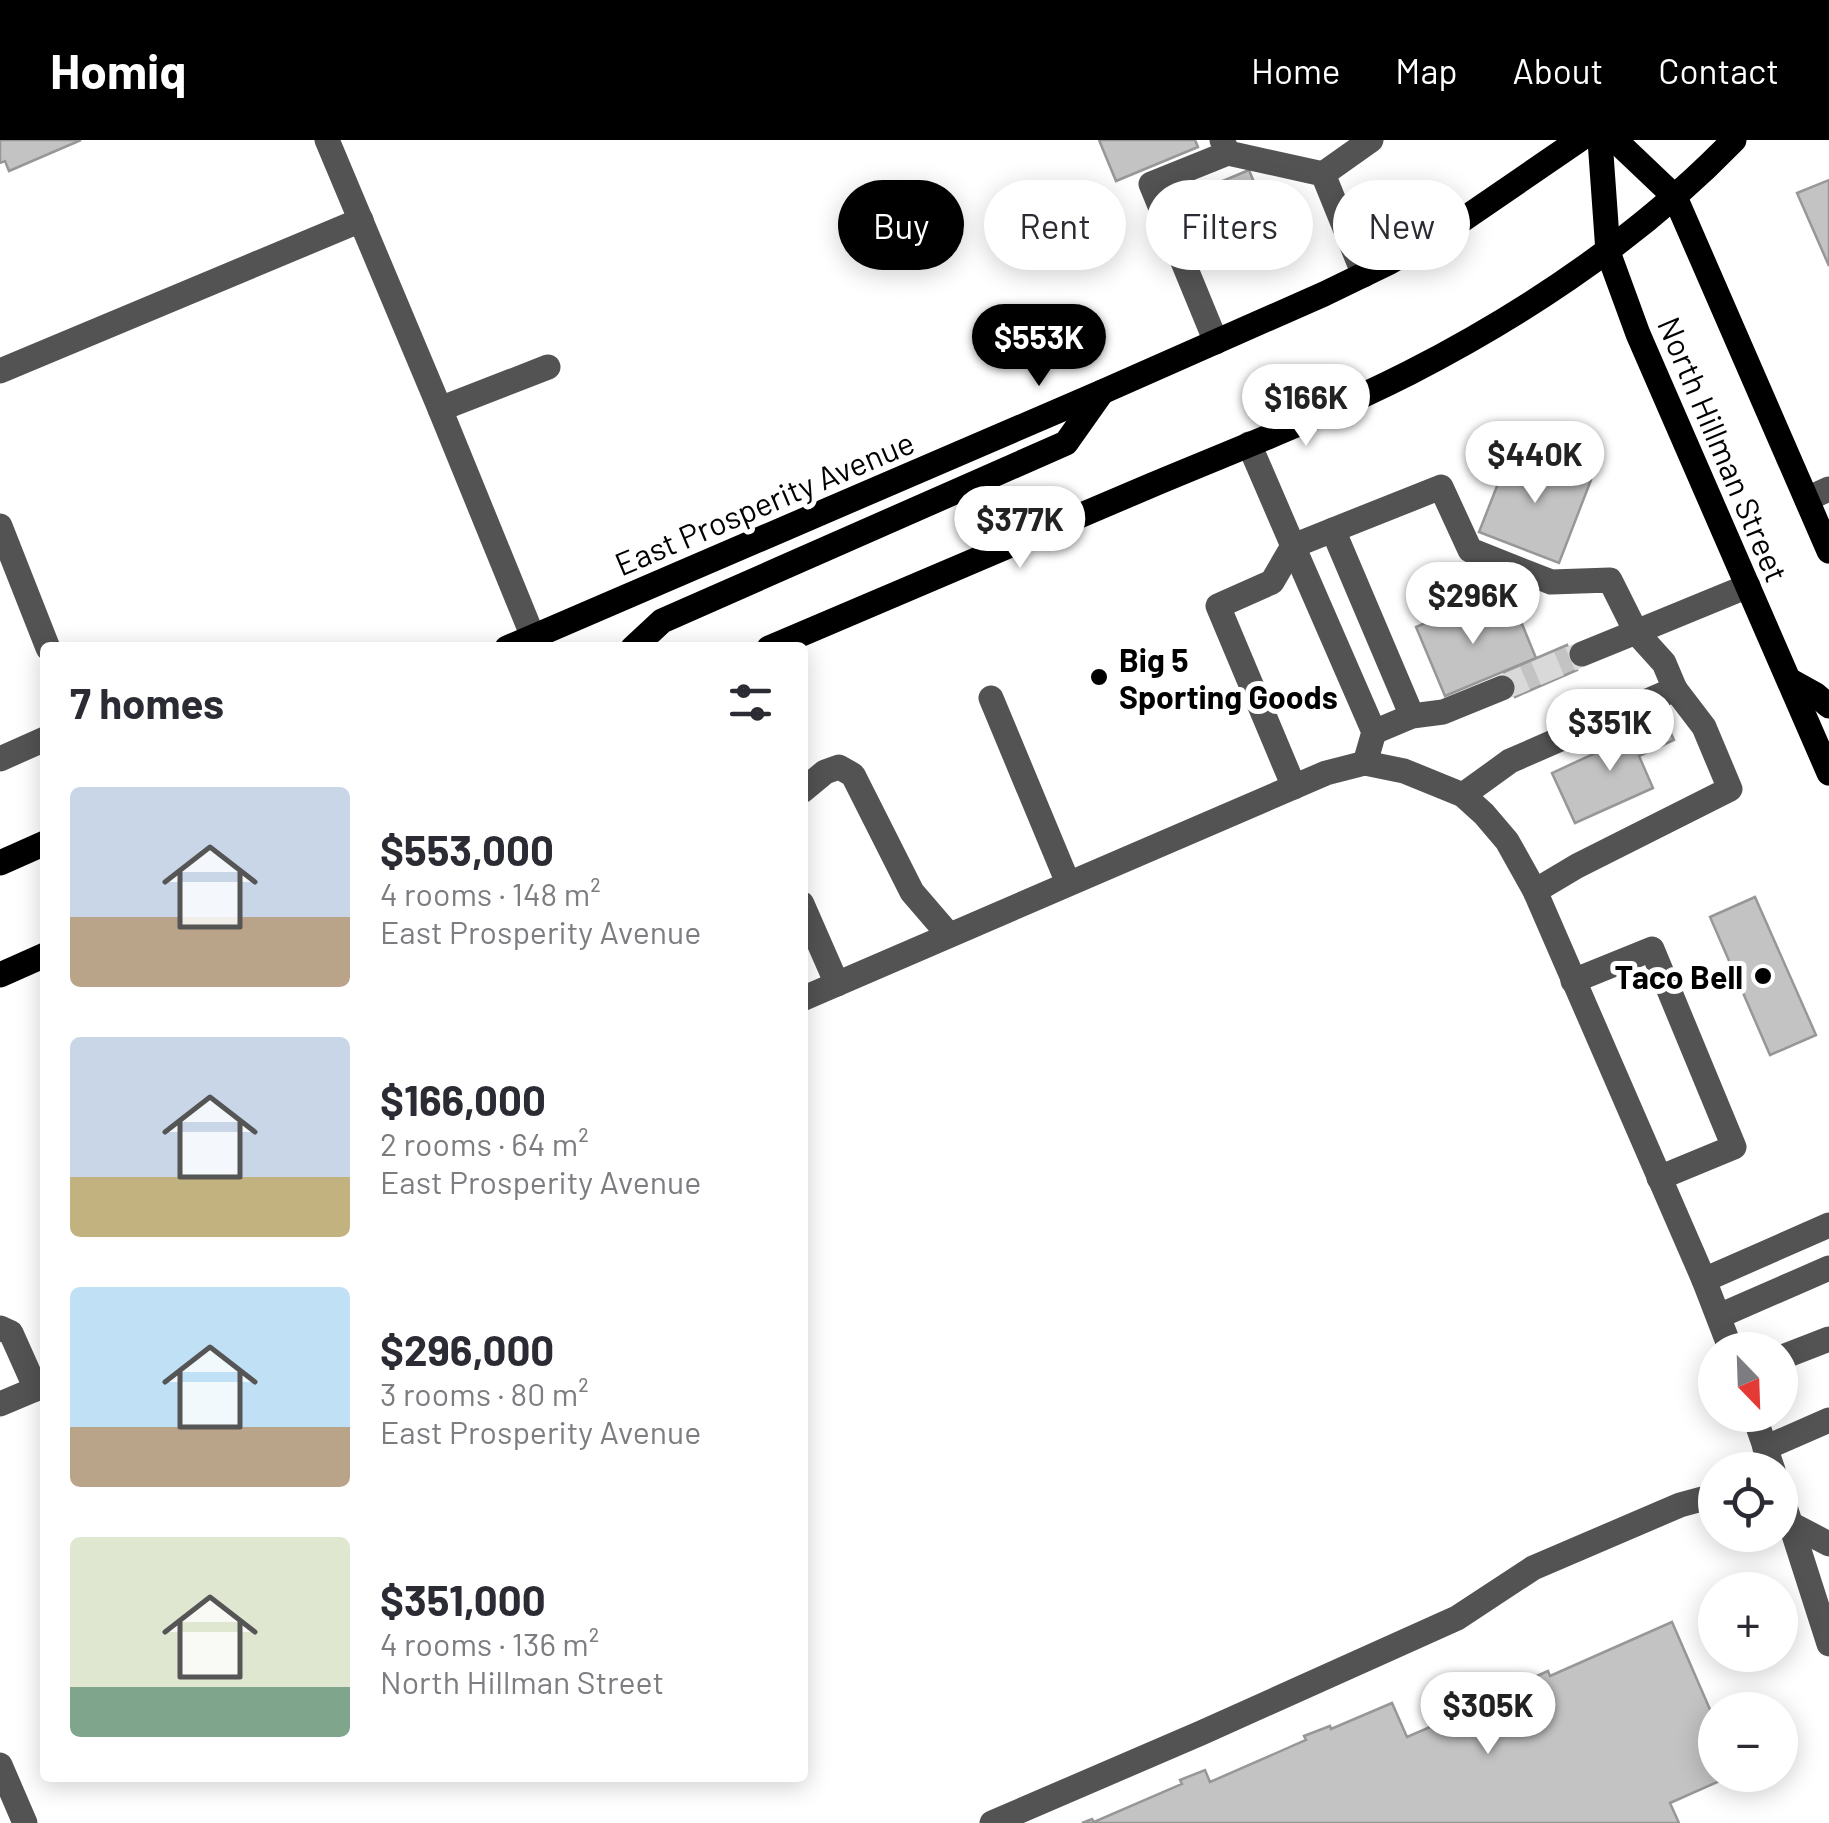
<!DOCTYPE html>
<html lang="en">
<head>
<meta charset="utf-8">
<style>
	body { margin:0; font-family:Barlow,sans-serif; background:#f7f7f7; color:#2b2b33; height:100vh; display:flex; flex-direction:column; font-size:38px; white-space:nowrap }
	* { box-sizing:border-box; margin:0 }
	p { font-size:32px; color:#7c7c81 }
	.icon { flex:none; width:55px; height:55px; fill:none; stroke:currentColor; stroke-width:2; stroke-linecap:round; stroke-linejoin:round }
	.map { position:relative; flex:1; overflow:hidden }
	.details { position:absolute; left:40px; top:502px; width:768px; height:1140px; display:flex; flex-direction:column; background:#fff; border-radius:10px; box-shadow:0 5px 25px #0003 }
	.details>* { flex:none }
	.banner { position:absolute; left:838px; top:40px; width:840px; height:90px; display:flex; gap:20px }
	.needle { width:65px; rotate:157deg }
	.tools { position:absolute; left:1698px; top:1192px; display:grid; gap:20px }
	.tools a { display:grid; place-items:center; width:100px; height:100px; border-radius:50%; background:#fff; box-shadow:0 5px 25px #0003; font-size:50px }
	.price { position:absolute; translate:-50% -85px; padding:0 22px; border-radius:35px; background:#fff; color:#222; font-size:32px; line-height:65px; filter:drop-shadow(0 2px 5px #0008) }
	.price::after { content:''; position:absolute; left:50%; top:60px; width:30px; height:22px; margin-left:-15px; background:inherit; clip-path:polygon(0 0,100% 0,50% 100%) }
	.price.on { background:#000; color:#fff }
	ul { padding:0; list-style:none }
	li { display:flex; align-items:center; gap:30px; height:250px; padding:0 30px }
	li span { display:grid; place-items:center; flex:none; width:280px; height:200px; border-radius:10px; color:#555 }
	li>.icon { margin-inline-start:auto }
	span .icon { width:120px; height:120px; fill:#fffc; stroke-width:1 }
	li b { font-size:42px }
	h2 { display:flex; justify-content:space-between; align-items:center; height:120px; padding:0 30px; font-size:42px }
	.pill { padding:0 35px; border-radius:45px; background:#fff; box-shadow:0 5px 25px #0003; font-size:35px; line-height:90px }
	.pill.on { background:#000; color:#fff }
	header { display:flex; align-items:center; gap:60px; box-sizing:border-box; height:140px; padding:0 50px; background:#000; color:#fff }
	header strong { font-size:48px }
	nav { display:flex; gap:55px; margin-inline-start:auto; font-size:35px }
	.map>svg:first-child { display:block }
</style>
</head>
<body>
<header>
<strong>Homiq</strong>
<nav><a>Home</a><a>Map</a><a>About</a><a>Contact</a></nav>
</header>
<div class="map">
<svg width="1829" height="1683" viewBox="0 0 1829 1683">
	<rect width="100%" height="100%" fill="#fff"/>
	<g fill="#c3c3c3" stroke="#979797" stroke-width="2.5">
		<path d="M0,0h81l-72,31 -4,-10 -5,2z"/>
		<path d="M1099,0h96l3,7 -82,34z"/>
		<path d="M1249,30l29,71 -55,23 -29,-71z"/>
		<path d="M1829,40v86l-32,-73z"/>
		<path d="M1512,308l79,32 -32,83 -80,-31z"/>
		<path d="M1470,464l52,20 14,34 -91,38 -29,-69z"/>
		<path d="M1567,505l10,25 -62,27 -11,-25z"/>
		<path d="M1665,581l9,19 -35,16 14,32 -78,35 -23,-50z"/>
		<path d="M1755,757l61,138 -46,20 -60,-138z"/>
		<path d="M1672,1482l43,99v54h18l-63,28 9,20h-597l10,-4 2,3 88,-38 -2,-4 25,-10 5,12 96,-42 -2,-4 26,-10 1,3 61,-26 15,34 118,-51 -2,-4 25,-11 2,5z"/>
	</g>
	<g fill="none" stroke-linecap="round" stroke-linejoin="round">
		<path stroke="#d9d9d9" stroke-width="25" stroke-dasharray="25 12" stroke-linecap="butt" d="M1502,548l80,-34"/>
		<g stroke="#535353" stroke-width="25">
			<path d="M327,0l113,269"/>
			<path d="M1222,0l6,13 95,21 41,101"/>
			<path d="M1323,34l48,-34"/>
			<path d="M1216,202l-65,-158 77,-31"/>
			<path d="M0,231l361,-151"/>
			<path d="M1249,304l44,102 148,-59 29,63 81,32 59,-2 26,52 112,-46"/>
			<path d="M1807,359l22,-10"/>
			<path d="M0,386l48,122"/>
			<path d="M1333,390l79,186"/>
			<path d="M1293,406l-21,36 -54,24 76,181"/>
			<path d="M1293,406l81,186 -9,31"/>
			<path d="M533,497l-93,-228 108,-42"/>
			<path d="M991,558l77,185"/>
			<path d="M1374,592l38,-16 31,-4 59,-24"/>
			<path d="M0,619l45,-20"/>
			<path d="M802,651l23,-19 14,-5 14,8 59,117 37,43"/>
			<path d="M1463,655l47,-34 165,-72"/>
			<path d="M1535,751l42,-25 153,-77 -26,-62 -29,-38 -11,-26 -28,-31 -54,22"/>
			<path d="M802,764l35,80"/>
			<path d="M1573,841l79,-32 82,198 -75,31"/>
			<path d="M802,859l524,-226 39,-10 39,8 59,24 21,19 23,27 28,50 169,389 27,70"/>
			<path d="M1704,1140l125,-55"/>
			<path d="M1719,1176l110,-48"/>
			<path d="M0,1188l11,5 25,56"/>
			<path d="M1780,1218l49,-19"/>
			<path d="M0,1264l45,-19"/>
			<path d="M1754,1275l19,55"/>
			<path d="M1765,1308l64,-28"/>
			<path d="M1780,1351l49,153"/>
			<path d="M1785,1381l44,23"/>
			<path d="M0,1625l25,58"/>
			<path d="M992,1683l209,-90 256,-115 76,-50 147,-63 22,-6 13,2"/>
		</g>
		<g stroke="#000" stroke-width="25">
			<path d="M1600,0l8,112 30,82 191,439"/>
			<path d="M1615,0l60,57 154,354"/>
			<path d="M507,508l595,-256 222,-98 66,-32 65,-37 124,-85"/>
			<path d="M633,508l29,-27 404,-178 36,-51"/>
			<path d="M769,508c127,-55 255,-109 383,-163 86,-36 174,-70 257,-112 119,-61 231,-136 325,-233"/>
			<path d="M1789,540l27,15 13,11"/>
			<path d="M0,723l45,-20"/>
			<path d="M0,835l45,-20"/>
		</g>
	</g>
	<g fill="#000" stroke="#fff" stroke-width="4">
		<circle cx="1099" cy="537" r="10"/>
		<circle cx="1763" cy="836" r="10"/>
	</g>
	<g text-anchor="middle" dominant-baseline="central" stroke-width="10" stroke-linejoin="round" paint-order="stroke">
		<g font-size="32" fill="#000" stroke="#fff">
			<text transform="translate(1724 309) rotate(67)">North Hillman Street</text>
			<text transform="translate(764 362) rotate(-23)">East Prosperity Avenue</text>
		</g>
		<g font-size="32" font-weight="bold" fill="#000" stroke="#fff" text-anchor="start">
			<text x="1119" y="519">Big 5<tspan x="1119" dy="37">Sporting Goods</tspan></text>
			<text x="1743" y="836" text-anchor="end">Taco Bell</text>
		</g>
	</g>
</svg>
<div class="tools">
<a><svg class="needle" viewBox="-14 -14 28 28"><path d="M0-13l5 13h-10z" fill="#e53935"/><path d="M0 13l5-13h-10z" fill="#7c7c81"/></svg></a>
<a><svg class="icon" aria-label="locate" viewBox="0 0 24 24"><circle cx="12" cy="12" r="6"/><path d="M12 2v4M12 18v4M2 12h4M18 12h4"/></svg></a>
<a>+</a>
<a>−</a>
</div>
<b class="price on" style="left:1039px;top:249px">$553K</b>
<b class="price" style="left:1306px;top:309px">$166K</b>
<b class="price" style="left:1535px;top:366px">$440K</b>
<b class="price" style="left:1020px;top:431px">$377K</b>
<b class="price" style="left:1473px;top:507px">$296K</b>
<b class="price" style="left:1610px;top:634px">$351K</b>
<b class="price" style="left:1488px;top:1617px">$305K</b>
<div class="banner">
<a class="pill on">Buy</a>
<a class="pill">Rent</a>
<a class="pill">Filters</a>
<a class="pill">New</a>
</div>
<section class="details">
<h2>7 homes<svg class="icon" aria-label="filters" viewBox="0 0 24 24"><path d="M4 7h16M4 17h16"/><circle cx="9" cy="7" r="2"/><circle cx="15" cy="17" r="2"/></svg></h2>
<ul>
<li><span style="background:linear-gradient(#c9d6e8 65%,#b9a48a 0)"><svg class="icon" aria-label="home" viewBox="0 0 24 24"><path d="M3 11l9-7 9 7M6 9v11h12V9"/></svg></span><div><b>$553,000</b><p>4 rooms · 148 m²</p><p>East Prosperity Avenue</p></div></li>
<li><span style="background:linear-gradient(#c9d6e8 70%,#c2b280 0)"><svg class="icon" aria-label="home" viewBox="0 0 24 24"><path d="M3 11l9-7 9 7M6 9v11h12V9"/></svg></span><div><b>$166,000</b><p>2 rooms · 64 m²</p><p>East Prosperity Avenue</p></div></li>
<li><span style="background:linear-gradient(#bfe0f5 70%,#b9a48a 0)"><svg class="icon" aria-label="home" viewBox="0 0 24 24"><path d="M3 11l9-7 9 7M6 9v11h12V9"/></svg></span><div><b>$296,000</b><p>3 rooms · 80 m²</p><p>East Prosperity Avenue</p></div></li>
<li><span style="background:linear-gradient(#dfe7d0 75%,#7fa58c 0)"><svg class="icon" aria-label="home" viewBox="0 0 24 24"><path d="M3 11l9-7 9 7M6 9v11h12V9"/></svg></span><div><b>$351,000</b><p>4 rooms · 136 m²</p><p>North Hillman Street</p></div></li>
</ul>
</section>
</div>
</body>
</html>
